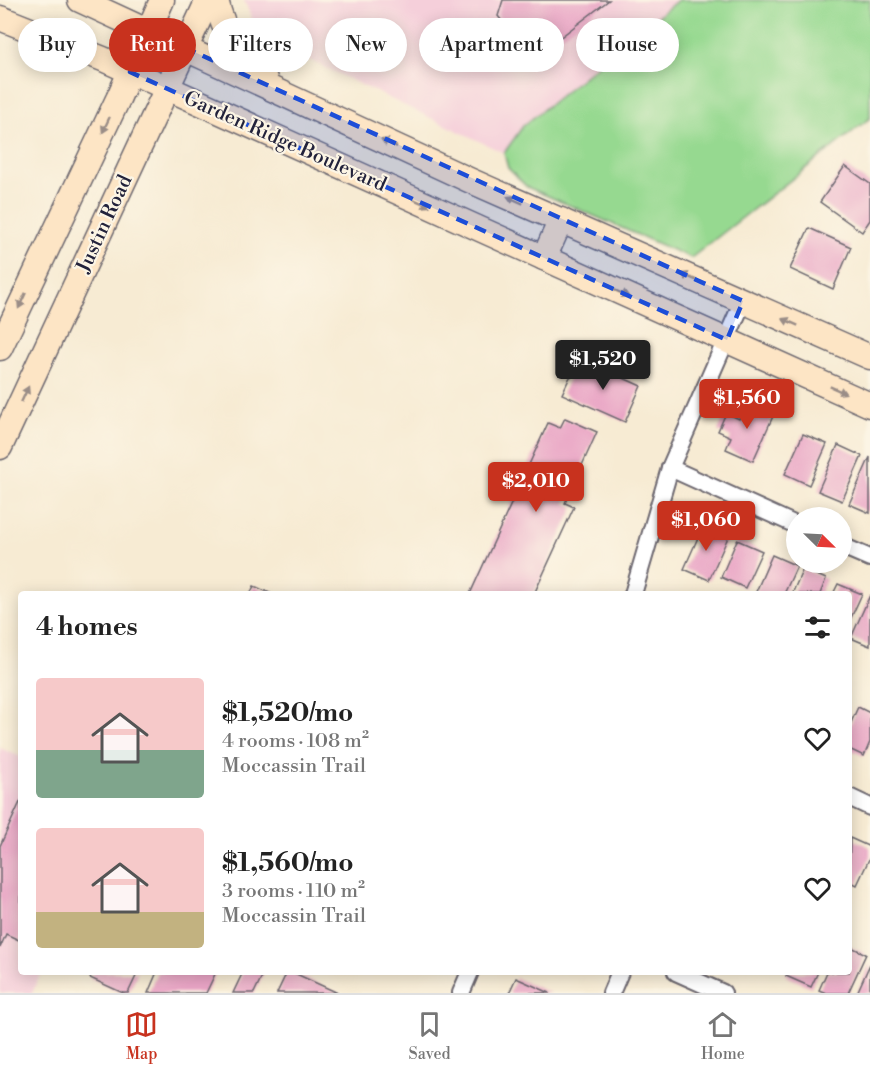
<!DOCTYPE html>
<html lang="en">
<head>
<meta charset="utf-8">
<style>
	body { margin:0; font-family:"Libre Bodoni",serif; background:#f2f2f2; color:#222; height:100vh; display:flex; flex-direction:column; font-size:22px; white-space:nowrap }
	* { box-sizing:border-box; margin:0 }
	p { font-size:20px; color:#767676 }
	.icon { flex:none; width:33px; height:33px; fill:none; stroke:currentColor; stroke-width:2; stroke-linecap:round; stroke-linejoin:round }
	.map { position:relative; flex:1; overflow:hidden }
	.sheet { position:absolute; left:18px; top:591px; width:834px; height:384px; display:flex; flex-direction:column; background:#fff; border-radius:6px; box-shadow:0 3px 15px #0003 }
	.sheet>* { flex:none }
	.guide { position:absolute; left:18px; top:18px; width:834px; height:54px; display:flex; gap:12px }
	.needle { width:39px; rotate:114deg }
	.buttons { position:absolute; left:786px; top:507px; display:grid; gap:12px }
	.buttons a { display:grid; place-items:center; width:66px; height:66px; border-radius:50%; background:#fff; box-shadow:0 3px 15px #0003; font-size:30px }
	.price { position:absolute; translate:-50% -51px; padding:0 14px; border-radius:6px; background:#c8321e; color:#fff; font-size:20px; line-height:39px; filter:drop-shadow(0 2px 3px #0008) }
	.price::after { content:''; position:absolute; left:50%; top:36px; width:18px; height:14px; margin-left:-9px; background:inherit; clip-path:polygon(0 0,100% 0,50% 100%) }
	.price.selected { background:#222; color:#fff }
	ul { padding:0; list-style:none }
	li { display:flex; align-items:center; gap:18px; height:150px; padding:0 18px }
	li span { display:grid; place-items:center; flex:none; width:168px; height:120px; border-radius:6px; color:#555 }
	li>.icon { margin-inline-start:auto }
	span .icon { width:72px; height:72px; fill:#fffc; stroke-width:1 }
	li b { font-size:26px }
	h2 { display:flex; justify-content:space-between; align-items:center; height:72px; padding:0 18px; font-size:26px }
	.pill { padding:0 21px; border-radius:27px; background:#fff; box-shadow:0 3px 15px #0003; font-size:21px; line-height:54px }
	.pill.selected { background:#c8321e; color:#fff }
	.tab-bar { display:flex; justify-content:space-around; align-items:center; height:84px; border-top:2px solid #e0e0e0; background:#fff; font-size:16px; color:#767676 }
	.tab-bar a { display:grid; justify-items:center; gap:3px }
	.tab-bar .selected { color:#c8321e }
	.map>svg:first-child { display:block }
</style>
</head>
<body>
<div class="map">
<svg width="870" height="993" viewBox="0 0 870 993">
	<rect width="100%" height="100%" fill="#fcf5e5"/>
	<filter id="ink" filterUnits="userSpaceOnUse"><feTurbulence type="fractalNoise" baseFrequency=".0167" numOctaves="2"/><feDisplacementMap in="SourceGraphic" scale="12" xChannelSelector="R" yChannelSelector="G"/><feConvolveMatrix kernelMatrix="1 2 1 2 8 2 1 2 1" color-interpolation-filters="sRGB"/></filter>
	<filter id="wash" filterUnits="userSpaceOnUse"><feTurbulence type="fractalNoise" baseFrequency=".008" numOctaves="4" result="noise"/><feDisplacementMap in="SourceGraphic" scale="24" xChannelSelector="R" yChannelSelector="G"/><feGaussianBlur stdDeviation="1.35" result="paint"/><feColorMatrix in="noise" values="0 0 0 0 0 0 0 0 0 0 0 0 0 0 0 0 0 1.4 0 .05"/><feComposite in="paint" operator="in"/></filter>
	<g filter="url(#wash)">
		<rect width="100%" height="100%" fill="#f7ebd3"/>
		<g fill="#f5cfda">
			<path d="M244,0h434l-155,126 -19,27 -245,-117z"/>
			<path d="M0,748l21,9v215h21l-10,21h-32z"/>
		</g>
		<path fill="#96d990" stroke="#5c7e66" stroke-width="1.5" d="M678,0h192v118l-179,140 -164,-71 -19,-19 -4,-15 19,-27z"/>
		<g id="blocks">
			<g fill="#e9a4c5">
				<path d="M503,0h106l-77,59 -34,-43z"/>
				<path d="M845,166l25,18v36l-8,12 -42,-30z"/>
				<path d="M809,228l42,19 -18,42 -43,-20z"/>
				<path d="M592,364l49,22 -16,36 -63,-28 8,-17z"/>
				<path d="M747,402l27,12 -21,47 -27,-12 5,-12 -13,-6 8,-18 13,6z"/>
				<path d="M565,418l32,14 -32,71 9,4 -40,87h-64l78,-171 12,5z"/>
				<path d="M803,434l24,10 -18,41 -24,-11z"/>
				<path d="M838,445l24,11 -20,45 -24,-10z"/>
				<path d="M870,457v56l-21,-9z"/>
				<path d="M704,524l25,11 -20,45 -25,-11z"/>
				<path d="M737,540l25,11 -17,37 -24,-11z"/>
				<path d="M772,555l25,11 -13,28h-29z"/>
				<path d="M803,569l23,10 -6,15h-28z"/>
				<path d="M838,584l24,10 -13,28v-28h-16z"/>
				<path d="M254,586l18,8h-22z"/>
				<path d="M870,595v51l-19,-8z"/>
				<path d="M858,707l12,6v29l-6,14 -15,-7v-22z"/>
				<path d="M21,800v141l-15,-7 -6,14v-102z"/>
				<path d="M850,838l20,9v10l-13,28 -8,-4z"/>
				<path d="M849,946l17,8 -18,39h-22l-7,-3 8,-18h22z"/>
				<path d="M870,964v29h-13z"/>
				<path d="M93,972h45l-10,21h-5l-33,-15z"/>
				<path d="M157,972h59l-10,21h-58z"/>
				<path d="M243,972h21l-10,21h-21z"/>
				<path d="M287,972h5l46,21h-61z"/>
				<path d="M787,972h31l-7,15 -25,-11z"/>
				<path d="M516,978l34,15h-41z"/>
			</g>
		</g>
	</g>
	<g filter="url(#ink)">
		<use href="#blocks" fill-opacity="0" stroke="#6d6870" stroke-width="1.5"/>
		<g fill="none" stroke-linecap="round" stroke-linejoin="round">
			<g stroke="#6d6870" stroke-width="20">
				<g id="street">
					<path d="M670,468l126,57"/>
					<path d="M842,546l28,12"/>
					<path d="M633,594l37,-126 73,-167"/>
					<path d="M849,797l21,10"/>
					<path d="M676,972l47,21"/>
					<path d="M461,993l9,-21"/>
					<path d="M611,993l9,-21"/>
				</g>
			</g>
			<g stroke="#6d6870" stroke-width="27">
				<g id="secondary">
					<path d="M80,0l389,180 401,177"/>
					<path d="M216,0c8,35 23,55 49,79"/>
					<path d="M0,18l103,41 767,346"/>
					<path d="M544,258l17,-38"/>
					<path d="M0,348l118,-249 44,-99"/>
					<path d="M0,447l208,-447"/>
				</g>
			</g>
			<use href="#street" stroke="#fff" stroke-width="16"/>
			<use href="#secondary" stroke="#fde5c5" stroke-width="24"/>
		</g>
		<defs><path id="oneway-solid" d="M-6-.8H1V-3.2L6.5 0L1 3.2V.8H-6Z" transform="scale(1.5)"/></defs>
		<g fill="#9a8d87">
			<use href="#oneway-solid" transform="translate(106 125) rotate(115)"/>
			<use href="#oneway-solid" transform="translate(389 143) rotate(-155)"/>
			<use href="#oneway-solid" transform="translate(515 200) rotate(-156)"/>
			<use href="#oneway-solid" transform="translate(422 203) rotate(24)"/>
			<use href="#oneway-solid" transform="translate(689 277) rotate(-156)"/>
			<use href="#oneway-solid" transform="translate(621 293) rotate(24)"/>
			<use href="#oneway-solid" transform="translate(22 301) rotate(115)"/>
			<use href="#oneway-solid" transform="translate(790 322) rotate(-156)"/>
			<use href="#oneway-solid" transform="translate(838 390) rotate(24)"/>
			<use href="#oneway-solid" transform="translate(25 394) rotate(-65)"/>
		</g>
	</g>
	<path fill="#1d4ed8" fill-opacity="0.2" stroke="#1d4ed8" stroke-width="4.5" stroke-dasharray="12 8" stroke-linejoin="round" d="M148,31l595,270 -16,39 -597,-268z"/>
	<g text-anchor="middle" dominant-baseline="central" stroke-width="4.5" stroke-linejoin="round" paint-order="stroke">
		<g font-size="20" fill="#22223b" stroke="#fcf5e5">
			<text transform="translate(285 142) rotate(24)">Garden Ridge Boulevard</text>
			<text transform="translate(105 224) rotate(-65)">Justin Road</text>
		</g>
	</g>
</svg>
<div class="buttons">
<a><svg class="needle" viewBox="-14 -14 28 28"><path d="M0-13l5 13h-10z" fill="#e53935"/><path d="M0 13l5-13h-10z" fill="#767676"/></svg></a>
</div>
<b class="price selected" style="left:603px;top:391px">$1,520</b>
<b class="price" style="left:747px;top:430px">$1,560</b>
<b class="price" style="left:536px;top:513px">$2,010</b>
<b class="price" style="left:706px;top:552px">$1,060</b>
<div class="guide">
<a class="pill">Buy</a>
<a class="pill selected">Rent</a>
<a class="pill">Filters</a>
<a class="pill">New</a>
<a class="pill">Apartment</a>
<a class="pill">House</a>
</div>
<section class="sheet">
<h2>4 homes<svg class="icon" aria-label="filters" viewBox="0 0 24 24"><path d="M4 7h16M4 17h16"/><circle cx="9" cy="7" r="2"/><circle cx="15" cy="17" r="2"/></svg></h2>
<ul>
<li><span style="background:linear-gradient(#f6c9c9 60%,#7fa58c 0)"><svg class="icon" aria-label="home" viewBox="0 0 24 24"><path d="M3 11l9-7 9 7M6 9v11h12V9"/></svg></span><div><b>$1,520/mo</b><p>4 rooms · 108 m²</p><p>Moccassin Trail</p></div><svg class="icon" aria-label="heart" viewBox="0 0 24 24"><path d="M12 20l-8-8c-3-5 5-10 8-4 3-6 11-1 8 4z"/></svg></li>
<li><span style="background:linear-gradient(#f6c9c9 70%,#c2b280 0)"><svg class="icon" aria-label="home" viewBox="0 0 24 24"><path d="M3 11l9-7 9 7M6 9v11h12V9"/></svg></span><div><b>$1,560/mo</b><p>3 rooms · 110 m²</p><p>Moccassin Trail</p></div><svg class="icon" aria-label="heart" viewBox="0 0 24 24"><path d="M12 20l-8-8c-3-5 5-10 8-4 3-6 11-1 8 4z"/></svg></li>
</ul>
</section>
</div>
<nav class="tab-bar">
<a class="selected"><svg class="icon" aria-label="map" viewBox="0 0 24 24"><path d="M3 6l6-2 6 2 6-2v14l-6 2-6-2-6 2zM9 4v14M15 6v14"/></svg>Map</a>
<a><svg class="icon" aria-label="saved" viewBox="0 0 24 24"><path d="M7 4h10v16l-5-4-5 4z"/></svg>Saved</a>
<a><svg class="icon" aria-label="home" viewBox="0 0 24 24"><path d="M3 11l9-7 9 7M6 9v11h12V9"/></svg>Home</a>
</nav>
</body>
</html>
